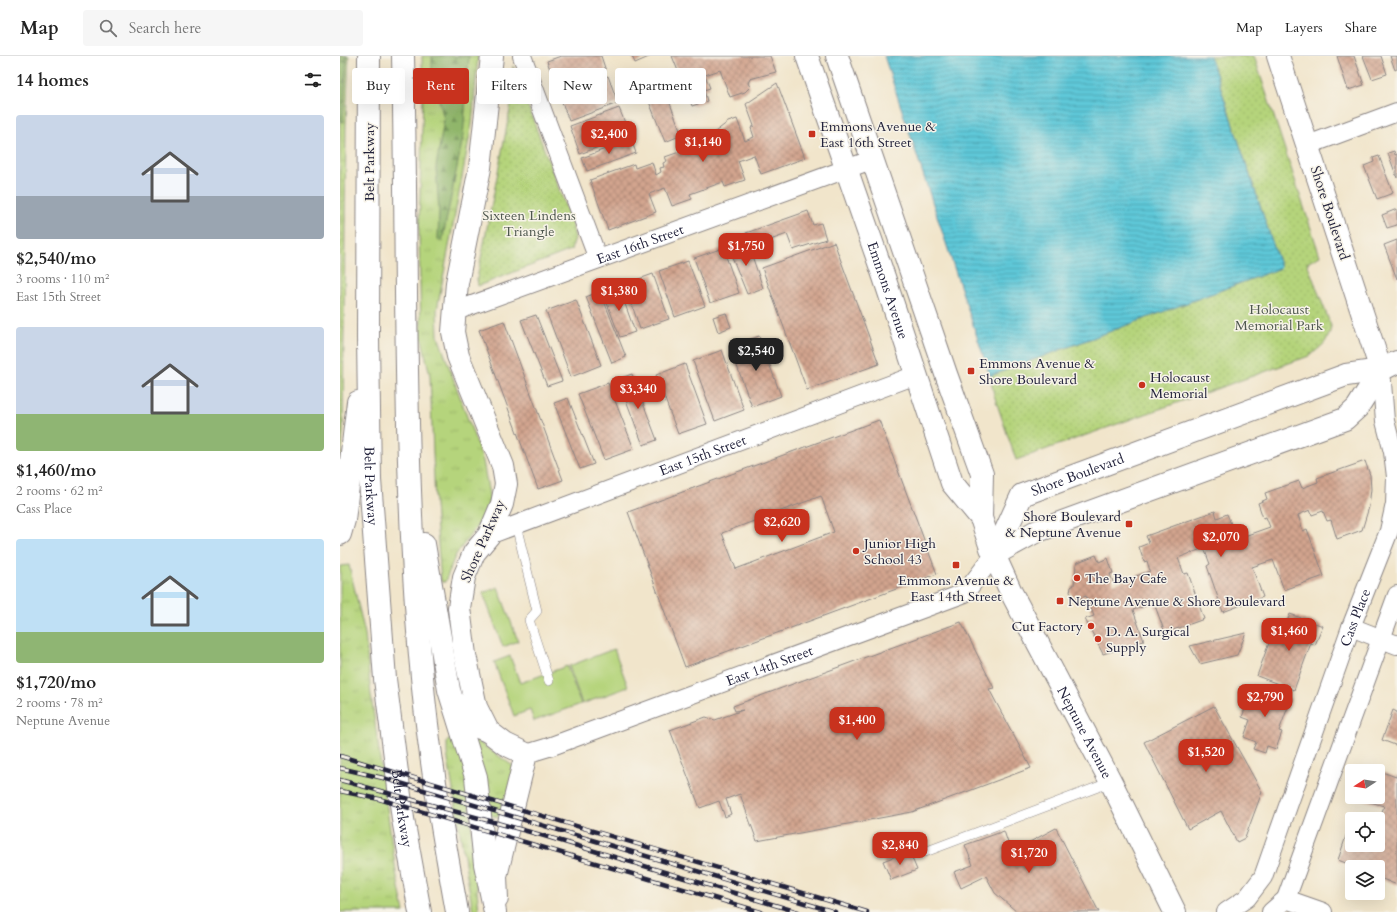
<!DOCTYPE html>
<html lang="en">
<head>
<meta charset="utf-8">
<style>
	body { margin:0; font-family:Cardo,serif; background:#f6f6f6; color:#222; height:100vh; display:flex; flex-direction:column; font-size:15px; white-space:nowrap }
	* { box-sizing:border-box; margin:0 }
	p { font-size:13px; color:#767676 }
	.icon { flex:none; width:22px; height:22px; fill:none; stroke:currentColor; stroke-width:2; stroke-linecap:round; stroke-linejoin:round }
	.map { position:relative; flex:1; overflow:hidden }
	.drawer { display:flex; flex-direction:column; background:#fff; width:340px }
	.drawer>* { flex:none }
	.top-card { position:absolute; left:12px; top:12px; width:380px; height:36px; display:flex; gap:8px }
	.needle { width:26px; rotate:258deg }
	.fabs { position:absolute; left:1005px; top:708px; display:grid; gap:8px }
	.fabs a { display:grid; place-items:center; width:40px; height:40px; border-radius:4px; background:#fff; box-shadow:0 4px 16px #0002; font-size:20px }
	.price { position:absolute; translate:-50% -34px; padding:0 9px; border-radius:8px; background:#c8321e; color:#fff; font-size:13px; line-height:26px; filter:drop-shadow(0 1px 2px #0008) }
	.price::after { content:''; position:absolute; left:50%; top:24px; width:12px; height:9px; margin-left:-6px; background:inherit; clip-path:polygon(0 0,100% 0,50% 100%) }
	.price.on { background:#222; color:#fff }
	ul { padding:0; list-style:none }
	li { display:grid; align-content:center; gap:8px; height:212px; padding:0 16px }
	li span { display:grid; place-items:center; height:124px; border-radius:4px; color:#555 }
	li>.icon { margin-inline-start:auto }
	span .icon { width:72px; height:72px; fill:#fffc; stroke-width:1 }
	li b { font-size:17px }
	h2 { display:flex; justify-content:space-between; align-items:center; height:48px; padding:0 16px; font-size:17px }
	.tag { padding:0 14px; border-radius:4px; background:#fff; box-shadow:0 4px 16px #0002; font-size:14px; line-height:36px }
	.tag.on { background:#c8321e; color:#fff }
	header { display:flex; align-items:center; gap:24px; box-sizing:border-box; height:56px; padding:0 20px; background:#fff; border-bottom:1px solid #e0e0e0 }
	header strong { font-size:19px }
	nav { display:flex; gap:22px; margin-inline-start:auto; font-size:14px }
	.search { width:280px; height:36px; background:#f6f6f6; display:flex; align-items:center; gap:10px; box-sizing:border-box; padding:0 14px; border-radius:4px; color:#767676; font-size:15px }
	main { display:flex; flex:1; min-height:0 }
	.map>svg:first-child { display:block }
</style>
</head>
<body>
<header>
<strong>Map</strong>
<div class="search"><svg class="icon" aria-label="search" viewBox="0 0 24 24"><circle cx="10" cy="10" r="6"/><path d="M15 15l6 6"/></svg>Search here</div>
<nav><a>Map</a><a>Layers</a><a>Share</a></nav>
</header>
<main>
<section class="drawer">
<h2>14 homes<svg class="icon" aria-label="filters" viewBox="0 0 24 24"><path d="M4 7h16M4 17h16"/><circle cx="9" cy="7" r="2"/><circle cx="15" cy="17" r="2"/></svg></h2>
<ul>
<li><span style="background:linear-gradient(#c9d6e8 65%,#9aa5b1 0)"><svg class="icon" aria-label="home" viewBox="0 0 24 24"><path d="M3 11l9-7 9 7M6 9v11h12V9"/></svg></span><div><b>$2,540/mo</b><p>3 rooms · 110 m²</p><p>East 15th Street</p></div></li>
<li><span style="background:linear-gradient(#c9d6e8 70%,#8fb573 0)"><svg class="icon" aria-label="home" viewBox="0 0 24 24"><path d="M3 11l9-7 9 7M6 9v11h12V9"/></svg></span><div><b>$1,460/mo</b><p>2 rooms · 62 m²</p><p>Cass Place</p></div></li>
<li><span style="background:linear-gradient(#bfe0f5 75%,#8fb573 0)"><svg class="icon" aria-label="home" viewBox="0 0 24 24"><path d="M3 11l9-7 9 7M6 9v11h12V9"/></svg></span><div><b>$1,720/mo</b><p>2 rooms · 78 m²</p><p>Neptune Avenue</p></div></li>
</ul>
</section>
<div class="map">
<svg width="1057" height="856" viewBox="0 0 1057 856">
	<defs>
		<pattern id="grass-tufts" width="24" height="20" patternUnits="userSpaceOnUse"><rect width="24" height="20" fill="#b5d47b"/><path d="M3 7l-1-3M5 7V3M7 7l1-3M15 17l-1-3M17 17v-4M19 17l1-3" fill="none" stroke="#9bb66b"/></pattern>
		<pattern id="forest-firs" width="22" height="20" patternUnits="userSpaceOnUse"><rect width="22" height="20" fill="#90b66b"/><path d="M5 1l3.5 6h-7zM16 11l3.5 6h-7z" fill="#759459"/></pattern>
		<pattern id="park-dots" width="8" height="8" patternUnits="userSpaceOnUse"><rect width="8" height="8" fill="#b5d47b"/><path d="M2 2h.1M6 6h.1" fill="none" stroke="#9bb66b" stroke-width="1.8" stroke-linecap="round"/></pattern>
		<pattern id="water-rules" width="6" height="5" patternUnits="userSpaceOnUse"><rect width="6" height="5" fill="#5ec8d8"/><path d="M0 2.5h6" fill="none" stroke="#4da2b0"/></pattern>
		<pattern id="building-cross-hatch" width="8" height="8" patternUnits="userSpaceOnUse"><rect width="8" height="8" fill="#d2a48e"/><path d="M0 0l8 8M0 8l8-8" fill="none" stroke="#aa8575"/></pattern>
	</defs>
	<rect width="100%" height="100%" fill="#f7f3e8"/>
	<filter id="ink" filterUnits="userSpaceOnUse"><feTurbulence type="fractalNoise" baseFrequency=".025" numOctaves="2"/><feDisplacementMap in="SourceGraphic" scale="8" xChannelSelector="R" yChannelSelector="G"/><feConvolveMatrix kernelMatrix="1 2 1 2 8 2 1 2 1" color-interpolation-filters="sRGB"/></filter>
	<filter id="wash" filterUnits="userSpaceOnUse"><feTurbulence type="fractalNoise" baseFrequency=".012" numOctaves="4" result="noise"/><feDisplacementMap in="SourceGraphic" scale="16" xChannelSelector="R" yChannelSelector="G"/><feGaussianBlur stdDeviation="0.9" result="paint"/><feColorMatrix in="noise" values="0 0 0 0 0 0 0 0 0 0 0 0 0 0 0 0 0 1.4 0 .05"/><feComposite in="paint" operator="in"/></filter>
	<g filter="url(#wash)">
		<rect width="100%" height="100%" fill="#f1e5cb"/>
		<g fill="url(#grass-tufts)" stroke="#6c7b5b">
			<path d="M0,0h9l-3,68 -3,308 -3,47z"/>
			<path d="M82,0h56l-6,68 -35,186 1,26 45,125 7,39 -10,22 -25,34 -10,26h-4l-6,-77 -5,-129 -9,-41 -2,-106 4,-132z"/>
			<path d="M9,509l16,69 6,61 25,177 8,40h-64v-346z"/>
			<path d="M130,680l46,32 -2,10 -16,39 -9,-2z"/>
			<path d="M115,682l11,28 13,146h-6l-26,-159v-12z"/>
		</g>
		<g fill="url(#forest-firs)" stroke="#596c53">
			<path d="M0,0h7l-4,66 -3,-1z"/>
			<path d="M92,0h37l-6,81 -21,105 -4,-3 1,-28 -3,-44 8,-47 -12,-52z"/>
		</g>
		<g fill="url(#park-dots)" stroke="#6c7b5b">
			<path d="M870,0h44l66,200 -13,7 24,63c-2,16 -10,21 -22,30l-293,104 -22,-65 -4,-19 291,-108z"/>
			<path d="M173,10l59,158 3,14 -4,12 -93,36 -1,-7 34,-174z"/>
		</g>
		<g fill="#b5d47b" stroke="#6c7b5b">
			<path d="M158,531l20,54 -15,6 -20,-54z"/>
			<path d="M274,593l14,38 -46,17 -13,-38z"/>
			<path d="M170,600l10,27 47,-17 14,38 -47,17 -4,-11 -16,6 -20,-54z"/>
		</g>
		<path fill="url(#water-rules)" stroke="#40758a" d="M544,0h326l71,212 -291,108z"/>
		<g id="blocks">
			<g fill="url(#building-cross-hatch)" fill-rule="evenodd">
				<path d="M221,0h40l5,15 -49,18 -10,-28z"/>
				<path d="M292,0h19l-16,7z"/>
				<path d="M332,0h98l6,16 -26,7 -2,4 2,4 -5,5 -15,5 -10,-27 -15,5 5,13 -6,2 3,11 -15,5z"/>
				<path d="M997,0h17l10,29 -16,5z"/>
				<path d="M1023,0h18l6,18 -15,5z"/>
				<path d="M1050,0h7v13l-2,1z"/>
				<path d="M318,16l24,63 -17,7 -25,-63z"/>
				<path d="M268,20l10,27 -49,18 -10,-27z"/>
				<path d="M437,27l28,75 -44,16 -7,-19 -16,6 7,19 -20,7 -2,-5 -33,12 2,5 -20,7 -7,-18 -16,6 7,18 -48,18 -18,-50 44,-16 1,4 17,-6 4,13 5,-3 -1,-4 4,-1 -1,-4 4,-2 -2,-4 43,-15 -1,-4 21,-16 9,-3 8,22 9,-4 -3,-9 3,-2 -8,-22z"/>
				<path d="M279,52l11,27 -50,19 -10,-28z"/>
				<path d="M291,83l5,14 -49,18 -5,-13z"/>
				<path d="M1054,95l1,4 2,-1v24l-9,-25z"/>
				<path d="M1039,100l14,37 -16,6 -13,-33 10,-4 -1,-4z"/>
				<path d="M1057,153v16l-10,3 -5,-13z"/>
				<path d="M468,155l5,14 8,-2 5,16 -33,11 -6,-16 -36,13 -5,-14z"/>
				<path d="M1057,184v39l-13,-34z"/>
				<path d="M407,185l16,47 -16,6 -19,-47z"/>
				<path d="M494,186l45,122 -72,26 -45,-122z"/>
				<path d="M383,192l16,45 -29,10 -16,-45z"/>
				<path d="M348,205l17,45 -30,11 -16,-46z"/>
				<path d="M313,218l16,45 -29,10 -15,-45z"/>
				<path d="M279,231l16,45 -15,5 -17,-44z"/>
				<path d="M260,235l26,66 -14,6 -26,-66z"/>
				<path d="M236,244l25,65 -30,12 -25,-66z"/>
				<path d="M386,257l5,14 -13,5 -5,-15z"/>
				<path d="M196,259l26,66 -15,5 -26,-66z"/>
				<path d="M164,265l59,159 -25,9 -59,-159z"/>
				<path d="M419,280l22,60 -29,11 -22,-60z"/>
				<path d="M382,294l22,60 -29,11 -22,-60z"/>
				<path d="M345,308l22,60 -29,10 -22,-59z"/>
				<path d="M292,318l25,66 -14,5 -25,-66z"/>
				<path d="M268,327l26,66 -30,11 -26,-66z"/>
				<path d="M228,342l26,66 -14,5 -26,-66z"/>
				<path d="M539,364l58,154 -252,93 -57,-155zM481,440l13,36 -98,37 -14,-36z"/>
				<path d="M1025,405l5,14 1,14 -2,18 -7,23 -25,9 -6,-19 -4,1 -4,-10 -11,4 -2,-5 -12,5 5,16 4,-2 17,47 -40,14 -11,-30 -21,7 11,30 -40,15 -16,-46 3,-2 -6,-16 -26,10 6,16 4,-1 16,46 -39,14 -11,-30 -21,7 11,31 -41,13 -18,-35 9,-3 -8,-20 -11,4 -5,-8 1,-5 3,-2 2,-20 2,-3 18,-7 3,7 9,-4 5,15 -3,1 4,10 36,-13 -3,-10 -3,1 -5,-15 10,-4 -3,-7 69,-25 2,7 10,-4 6,15 -3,1 3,10 37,-13 -4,-10 -3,1 -5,-15 9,-4 -2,-6 34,-12 3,7 16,-6 -1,-4z"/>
				<path d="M950,558l33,12 -8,19 -4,-2 -17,47 -37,-14 17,-47 9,3z"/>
				<path d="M621,566l33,66 -5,1 42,79 -119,44 -155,29 -17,-47 -14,5 5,15 -6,3 -6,-16 -19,7 -30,-78 36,-13 9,3 28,-10 -8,1 -2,-5z"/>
				<path d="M906,577l-9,22 -37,9 -10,-18z"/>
				<path d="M914,629l37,14 -12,32 3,1 -6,17 -9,-3 -2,7 -12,-4 3,-7 -12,-5 6,-17 -8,-3z"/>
				<path d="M874,650l48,86 -17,46 -8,4 -16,-31 -33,18 -44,-87z"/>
				<path d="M1053,654l4,2v31l-2,2 -13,-5z"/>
				<path d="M1031,712l25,9 1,-3v111l-17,-7 1,-2 -3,-1v-8h-22l-18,-7 10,-30 4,2v13h26v-21l6,-18 -24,-7 1,-2h17v-26h-8z"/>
				<path d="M716,772l43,84h-82l-22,-19 -9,-17 -25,12 -7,-16 19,-7 -8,-20 39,-14 7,21z"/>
				<path d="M569,795l8,19 -26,10 -8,-19z"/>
			</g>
		</g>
	</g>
	<g filter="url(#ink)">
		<use href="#blocks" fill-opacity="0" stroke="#8a8483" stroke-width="1"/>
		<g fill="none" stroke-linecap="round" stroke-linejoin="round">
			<g stroke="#8a8483" stroke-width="10">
				<g id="lane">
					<path d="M176,469l21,86 -8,9 20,61"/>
					<path d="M585,796l186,-70"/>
				</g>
			</g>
			<g stroke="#8a8483" stroke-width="20">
				<g id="street">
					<path d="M182,0l76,203"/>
					<path d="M968,89l89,-33"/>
					<path id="s1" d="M113,256l418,-152"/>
					<path id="s2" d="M149,479l427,-160"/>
					<path d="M1011,571l46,18"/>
					<path id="s3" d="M186,698l23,-7 416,-154 30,-39"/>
					<path d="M946,843l111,-304"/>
					<path d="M946,843l37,13"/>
					<path id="s4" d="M886,856l21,-14 16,-21 88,-250 38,-96 6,-27 1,-27 -3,-25 -8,-31 -4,-51"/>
					<path d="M931,856l15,-13"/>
				</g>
			</g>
			<g stroke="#8a8483" stroke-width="24">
				<g id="secondary">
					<path d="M152,0l-12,112 -23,115 -4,49 5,24 45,110 3,18 -4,20 -13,31 -15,18 -10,24 -5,31 6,47 11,52 12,24 17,13 21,10 -30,122 1,23"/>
					<path id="s5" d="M467,0l77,221 68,206 29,35"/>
					<path id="s6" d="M497,0l109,318 36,100 -1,44 10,30 20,44 100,190 64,130"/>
					<path d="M655,498l40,-22 310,-113 12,-11 24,-38 -103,-314"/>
					<path id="s7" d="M655,498l27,-59 324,-120 35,-5 16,-8"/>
				</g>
			</g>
			<g stroke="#8a8483" stroke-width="24">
				<g id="highway">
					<path id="s8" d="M29,0l-1,282 2,142 15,199 18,140 17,93"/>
					<path d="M63,0c5,207 -1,415 19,621 7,79 21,157 35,235"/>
					<path d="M0,478l4,-14 14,-118"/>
					<path d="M84,488l25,146 27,87 9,87 10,48"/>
					<path d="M118,649l12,19 18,7"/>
				</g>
			</g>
			<use href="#lane" stroke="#fff" stroke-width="9"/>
			<use href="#street" stroke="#fff" stroke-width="18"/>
			<use href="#secondary" stroke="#fff" stroke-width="22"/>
			<use href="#highway" stroke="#fff" stroke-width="22"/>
			<g stroke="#22223b" stroke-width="4.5">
				<g id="rail">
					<path d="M0,700l527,156"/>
					<path d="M0,712l43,10 452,134"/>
					<path d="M0,724l201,55 257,77"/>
					<path d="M0,735l39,8 382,113"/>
				</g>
			</g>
			<use href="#rail" stroke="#f7f3e8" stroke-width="3" stroke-dasharray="9" stroke-linecap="butt"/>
		</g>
	</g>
	<g fill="#c8321e" stroke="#f7f3e8" stroke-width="1.5">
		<rect x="468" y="74" width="8" height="8" rx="2"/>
		<rect x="627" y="311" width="8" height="8" rx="2"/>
		<circle cx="802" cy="329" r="4"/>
		<rect x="785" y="464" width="8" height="8" rx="2"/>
		<circle cx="516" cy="495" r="4"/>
		<rect x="612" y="505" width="8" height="8" rx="2"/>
		<circle cx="737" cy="522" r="4"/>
		<rect x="716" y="541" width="8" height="8" rx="2"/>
		<circle cx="751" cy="570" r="4"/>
		<circle cx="758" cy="583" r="4"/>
	</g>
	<g text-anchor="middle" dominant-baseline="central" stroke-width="3" stroke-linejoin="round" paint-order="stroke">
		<g font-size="14" fill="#22223b" stroke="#f7f3e8" text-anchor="start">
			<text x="480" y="70">Emmons Avenue &amp;<tspan x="480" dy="16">East 16th Street</tspan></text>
			<text x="639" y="307">Emmons Avenue &amp;<tspan x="639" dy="16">Shore Boulevard</tspan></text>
			<text x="810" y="321">Holocaust<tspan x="810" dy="16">Memorial</tspan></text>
			<text x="781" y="460" text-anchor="end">Shore Boulevard<tspan x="781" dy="16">&amp; Neptune Avenue</tspan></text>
			<text x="524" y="487">Junior High<tspan x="524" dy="16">School 43</tspan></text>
			<text x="745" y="522">The Bay Cafe</text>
			<text x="616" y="524" text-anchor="middle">Emmons Avenue &amp;<tspan x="616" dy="16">East 14th Street</tspan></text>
			<text x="728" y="545">Neptune Avenue &amp; Shore Boulevard</text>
			<text x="743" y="570" text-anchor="end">Cut Factory</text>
			<text x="766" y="575">D. A. Surgical<tspan x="766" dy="16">Supply</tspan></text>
		</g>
		<g font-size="14" fill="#22223b" stroke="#f7f3e8">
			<text transform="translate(29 106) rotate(-90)">Belt Parkway</text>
			<text transform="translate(990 157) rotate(72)">Shore Boulevard</text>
			<text stroke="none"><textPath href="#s1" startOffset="199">East 16th Street</textPath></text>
			<text stroke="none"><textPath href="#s5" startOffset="248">Emmons Avenue</textPath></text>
			<text stroke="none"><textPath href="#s2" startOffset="228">East 15th Street</textPath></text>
			<text stroke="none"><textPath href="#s7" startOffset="124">Shore Boulevard</textPath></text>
			<text stroke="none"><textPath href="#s8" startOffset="430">Belt Parkway</textPath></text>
			<text transform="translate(143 485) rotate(-66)">Shore Parkway</text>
			<text stroke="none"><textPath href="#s4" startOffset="327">Cass Place</textPath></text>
			<text stroke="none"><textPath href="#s3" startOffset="259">East 14th Street</textPath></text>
			<text stroke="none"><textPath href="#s6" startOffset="725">Neptune Avenue</textPath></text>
			<text stroke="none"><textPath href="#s8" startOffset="754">Belt Parkway</textPath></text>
		</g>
		<g font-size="14" fill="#4e574e" stroke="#f7f3e8">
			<text x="189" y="159">Sixteen Lindens<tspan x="189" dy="16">Triangle</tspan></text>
			<text x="939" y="253">Holocaust<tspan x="939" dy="16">Memorial Park</tspan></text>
		</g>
	</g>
</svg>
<div class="fabs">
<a><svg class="needle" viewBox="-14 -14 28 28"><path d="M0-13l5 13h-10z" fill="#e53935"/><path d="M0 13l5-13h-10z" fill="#767676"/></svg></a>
<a><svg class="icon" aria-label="locate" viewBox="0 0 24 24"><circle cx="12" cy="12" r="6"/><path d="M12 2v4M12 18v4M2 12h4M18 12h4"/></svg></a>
<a><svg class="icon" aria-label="layers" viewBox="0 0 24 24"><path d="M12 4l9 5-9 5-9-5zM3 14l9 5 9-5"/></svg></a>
</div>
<b class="price" style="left:269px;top:99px">$2,400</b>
<b class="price" style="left:363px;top:107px">$1,140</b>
<b class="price" style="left:406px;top:211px">$1,750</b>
<b class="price" style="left:279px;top:256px">$1,380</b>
<b class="price on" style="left:416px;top:316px">$2,540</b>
<b class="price" style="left:298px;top:354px">$3,340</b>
<b class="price" style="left:442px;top:487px">$2,620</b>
<b class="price" style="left:881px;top:502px">$2,070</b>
<b class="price" style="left:949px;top:596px">$1,460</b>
<b class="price" style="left:925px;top:662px">$2,790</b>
<b class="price" style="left:517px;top:685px">$1,400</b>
<b class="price" style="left:866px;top:717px">$1,520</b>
<b class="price" style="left:560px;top:810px">$2,840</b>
<b class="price" style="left:689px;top:818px">$1,720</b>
<div class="top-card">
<a class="tag">Buy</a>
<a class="tag on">Rent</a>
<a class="tag">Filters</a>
<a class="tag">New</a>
<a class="tag">Apartment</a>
</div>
</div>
</main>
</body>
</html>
